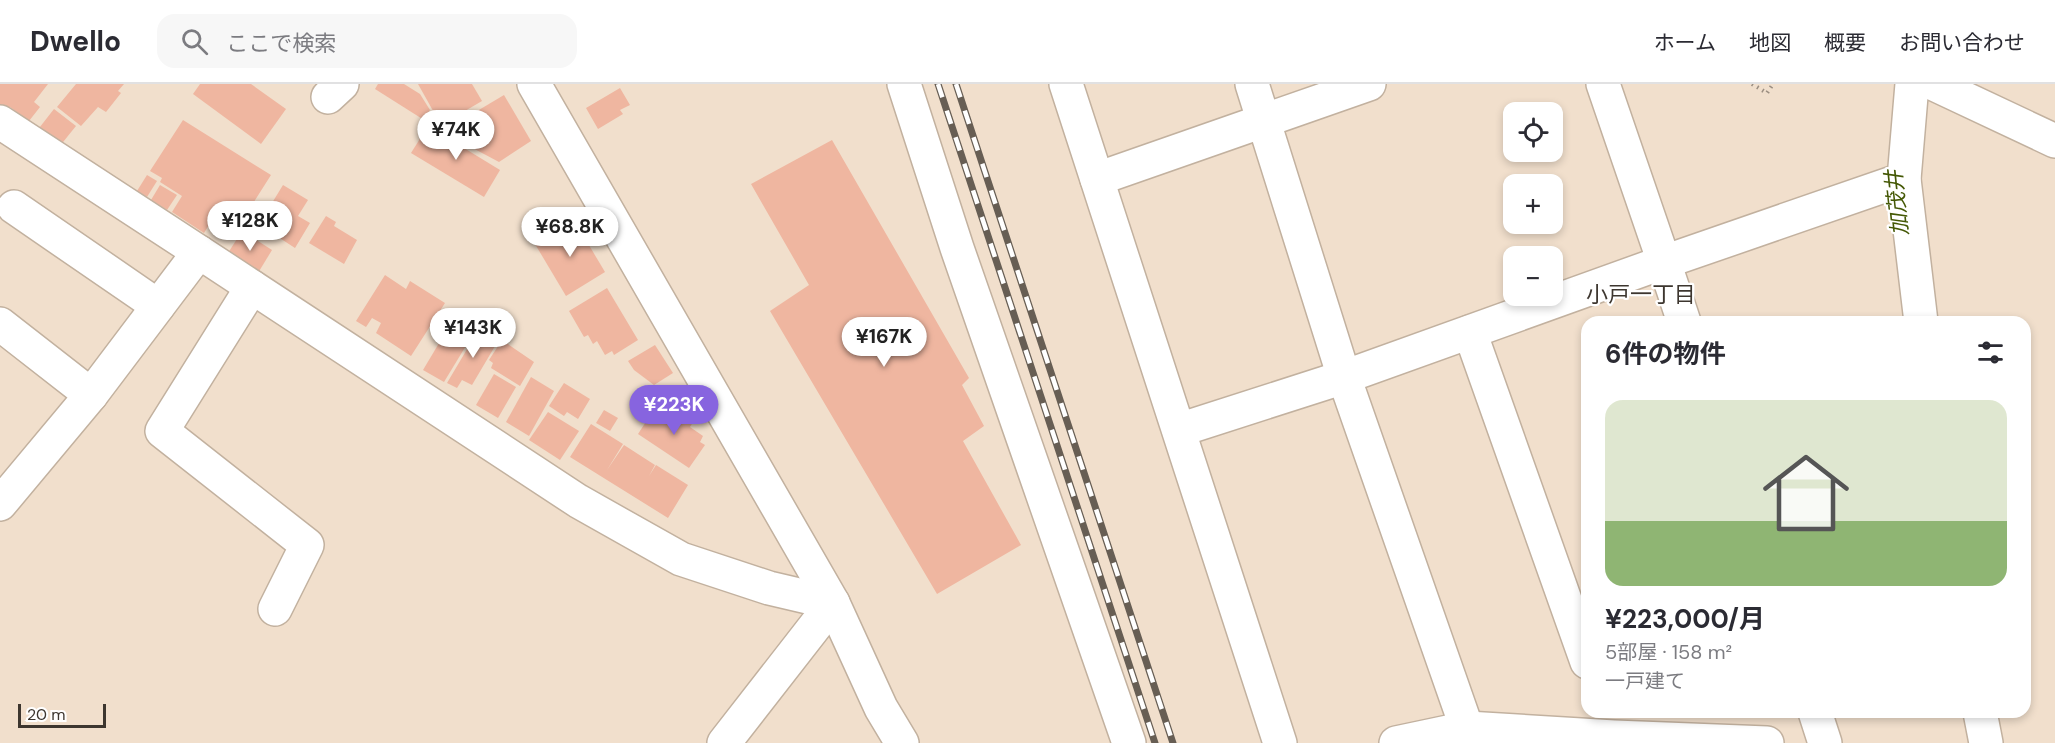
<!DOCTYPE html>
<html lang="ja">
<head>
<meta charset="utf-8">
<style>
	body { margin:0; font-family:"DM Sans","Noto Sans JP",sans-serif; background:#f7f7f7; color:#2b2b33; height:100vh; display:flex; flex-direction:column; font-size:22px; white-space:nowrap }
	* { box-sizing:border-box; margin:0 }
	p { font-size:20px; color:#7c7c81 }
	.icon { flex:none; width:33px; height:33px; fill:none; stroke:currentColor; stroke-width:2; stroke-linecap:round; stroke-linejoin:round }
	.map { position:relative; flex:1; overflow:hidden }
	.panel { position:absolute; left:1581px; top:232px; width:450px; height:402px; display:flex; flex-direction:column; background:#fff; border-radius:18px; box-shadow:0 3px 9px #0003 }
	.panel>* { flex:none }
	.tools { position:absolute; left:1503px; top:18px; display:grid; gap:12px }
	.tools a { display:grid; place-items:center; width:60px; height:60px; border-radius:12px; background:#fff; box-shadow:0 3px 9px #0003; font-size:30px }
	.scale { position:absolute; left:18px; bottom:15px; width:88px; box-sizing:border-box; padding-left:6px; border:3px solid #3d362f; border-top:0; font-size:16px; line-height:21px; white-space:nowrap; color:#3d362f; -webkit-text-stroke:4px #fff; paint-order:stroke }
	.price { position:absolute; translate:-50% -51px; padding:0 14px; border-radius:21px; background:#fff; color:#222; font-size:20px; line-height:39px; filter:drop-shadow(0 2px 3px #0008) }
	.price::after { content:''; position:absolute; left:50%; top:36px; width:18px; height:14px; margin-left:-9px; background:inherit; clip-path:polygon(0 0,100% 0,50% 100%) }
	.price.on { background:#8764df; color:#fff }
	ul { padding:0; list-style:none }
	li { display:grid; align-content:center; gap:12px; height:318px; padding:0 24px }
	li span { display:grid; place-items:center; height:186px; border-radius:18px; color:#555 }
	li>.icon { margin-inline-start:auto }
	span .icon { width:108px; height:108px; fill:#fffc; stroke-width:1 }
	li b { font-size:26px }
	h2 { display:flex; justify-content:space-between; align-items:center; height:72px; padding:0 24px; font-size:26px }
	header { display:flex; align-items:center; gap:36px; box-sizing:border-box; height:84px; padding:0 30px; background:#fff; border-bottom:2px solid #e1e1e2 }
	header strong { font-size:28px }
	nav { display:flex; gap:33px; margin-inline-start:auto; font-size:21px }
	.search { width:420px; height:54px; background:#f7f7f7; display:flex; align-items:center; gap:15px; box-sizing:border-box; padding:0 21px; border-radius:18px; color:#7c7c81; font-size:22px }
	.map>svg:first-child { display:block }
</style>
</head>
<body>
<header>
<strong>Dwello</strong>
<div class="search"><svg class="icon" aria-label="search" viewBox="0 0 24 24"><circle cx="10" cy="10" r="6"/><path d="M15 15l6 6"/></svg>ここで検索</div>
<nav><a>ホーム</a><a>地図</a><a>概要</a><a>お問い合わせ</a></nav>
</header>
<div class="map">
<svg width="2055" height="659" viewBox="0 0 2055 659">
	<rect width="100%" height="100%" fill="#f1dfcc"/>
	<g fill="#efb6a0">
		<path d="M0,0h48l-14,18 6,5 -11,14 -19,-14 -3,4 -7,-4z"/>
		<path d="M76,0h48l-6,7 3,2 -15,19 -8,-5 -17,19 -24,-19z"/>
		<path d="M200,0h51l35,25 -25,35 -68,-50z"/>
		<path d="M378,0h26l16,10 10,16 -6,10 -49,-31z"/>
		<path d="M418,0h54l10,17 -41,24z"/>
		<path d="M620,4l10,17 -10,5 3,4 -25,15 -12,-21z"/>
		<path d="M504,11l27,46 -32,21 -47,-25 -5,-8z"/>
		<path d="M54,25l22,17 -17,21 -23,-15z"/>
		<path d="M183,36l88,55 -33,52 -11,-8 -3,4 -10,-6 -10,16 -32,-21 10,-16 -22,-14 2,-4 -12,-7z"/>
		<path d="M428,42l72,44 -16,27 -73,-44z"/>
		<path d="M832,56l137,238 -7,7 22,41 -21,15 58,104 -84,49 -167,-283 39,-26 -58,-101z"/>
		<path d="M147,91l10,6 -10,16 -10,-6z"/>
		<path d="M160,101l17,10 -10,15 -16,-10z"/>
		<path d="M283,101l25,15 -10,16 12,7 -15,25 -23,-15 1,-3 -3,-2 2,-3 -3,-2 6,-10 -2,-2 3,-5 -4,-3z"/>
		<path d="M326,132l10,6 -2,4 23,14 -13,24 -35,-21z"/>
		<path d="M574,136l31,52 -39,24 -31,-52z"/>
		<path d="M242,147l30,19 -14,23 -30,-20z"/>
		<path d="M385,191l21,14 4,-8 35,22 -34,53 -35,-23 5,-10 -9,-5 -6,9 -10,-6z"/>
		<path d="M607,204l31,52 -24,15 -2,-4 -7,4 -8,-14 -4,3 -5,-9 -4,2 -15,-26z"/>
		<path d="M457,229l21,13 -34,56 -21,-12z"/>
		<path d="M479,245l19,12 -26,44 -10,-5 -5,8 -10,-5z"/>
		<path d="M502,256l32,22 -14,24 -29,-18 2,-5 -4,-3z"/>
		<path d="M655,261l18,28 -19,12 -20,-15 -6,-9z"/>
		<path d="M494,290l22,13 -18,31 -22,-13z"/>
		<path d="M531,293l23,14 -25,45 -23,-14z"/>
		<path d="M564,299l26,16 -12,20 -11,-7 -3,4 -15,-10z"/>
		<path d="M672,320l23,15 -5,8 13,9 -3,6 5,3 -16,23 -51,-34 11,-17 7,5 4,-7 3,2z"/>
		<path d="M604,326l14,8 -8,13 -14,-8z"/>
		<path d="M548,328l31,19 -19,29 -31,-20z"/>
		<path d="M591,340l32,20 -16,26 17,-25 31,20 -6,11 7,-11 32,20 -20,33 -98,-61z"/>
	</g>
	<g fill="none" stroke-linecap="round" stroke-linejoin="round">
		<g stroke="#c2b19f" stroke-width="36">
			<g id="minor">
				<path d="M534,0l299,519 48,105 21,35"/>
				<path d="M904,0l53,164 172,495"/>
				<path d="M1066,0l214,659"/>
				<path d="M1252,0l92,293 128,366"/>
				<path d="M1912,0l-8,95 17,143"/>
				<path d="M1934,0l121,57"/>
				<path d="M328,13l14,-13"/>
				<path d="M0,38l199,130"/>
				<path d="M1097,95l272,-95"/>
				<path d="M14,123l144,99"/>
				<path d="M252,203l-90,144 145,114 -32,64"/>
				<path d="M1684,238l-20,-60 240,-83"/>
				<path d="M0,240l91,71"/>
				<path d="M1470,248l117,330"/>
				<path d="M1179,346l165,-53 320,-115 -61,-178"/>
				<path d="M0,420l91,-109 108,-143 379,249 103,58 88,29 64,15 -109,140"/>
				<path d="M1815,628l10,31"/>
				<path d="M1980,628l6,31"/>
				<path d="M1396,659l71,-15 147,9 153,6"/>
			</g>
		</g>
		<path stroke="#9b8e81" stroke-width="4" stroke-dasharray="1.5 4.5" stroke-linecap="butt" d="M1752,0l15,9 6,-9"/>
		<use href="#minor" stroke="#fff" stroke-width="33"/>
		<g stroke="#675e54" stroke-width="7">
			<g id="rail">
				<path d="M938,0l217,659"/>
				<path d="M956,0l217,659"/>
			</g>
		</g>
		<use href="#rail" stroke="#fff" stroke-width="4.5" stroke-dasharray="14" stroke-linecap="butt"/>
	</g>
	<g text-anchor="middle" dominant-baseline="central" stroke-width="4.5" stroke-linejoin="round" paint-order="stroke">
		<g font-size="22" font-style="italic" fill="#445805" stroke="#fff">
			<text transform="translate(1897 119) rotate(-96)">加茂井</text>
		</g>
		<g font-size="22" fill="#3d362f" stroke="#fff">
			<text x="1641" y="210">小戸一丁目</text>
		</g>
	</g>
</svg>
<div class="tools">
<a><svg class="icon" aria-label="locate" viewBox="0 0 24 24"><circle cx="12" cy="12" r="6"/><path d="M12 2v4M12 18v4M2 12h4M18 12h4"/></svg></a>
<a>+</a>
<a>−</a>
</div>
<div class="scale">20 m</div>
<b class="price" style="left:456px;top:77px">¥74K</b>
<b class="price" style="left:250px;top:168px">¥128K</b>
<b class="price" style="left:570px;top:174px">¥68.8K</b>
<b class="price" style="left:473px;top:275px">¥143K</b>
<b class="price" style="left:884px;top:284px">¥167K</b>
<b class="price on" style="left:674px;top:352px">¥223K</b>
<section class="panel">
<h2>6件の物件<svg class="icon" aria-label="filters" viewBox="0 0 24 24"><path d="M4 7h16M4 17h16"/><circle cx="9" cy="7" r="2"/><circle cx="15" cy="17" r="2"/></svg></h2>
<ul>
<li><span style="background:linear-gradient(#dfe7d0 65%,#8fb573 0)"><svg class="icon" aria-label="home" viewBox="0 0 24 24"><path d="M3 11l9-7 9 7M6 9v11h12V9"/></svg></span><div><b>¥223,000/月</b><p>5部屋 · 158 m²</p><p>一戸建て</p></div></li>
</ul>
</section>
</div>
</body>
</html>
